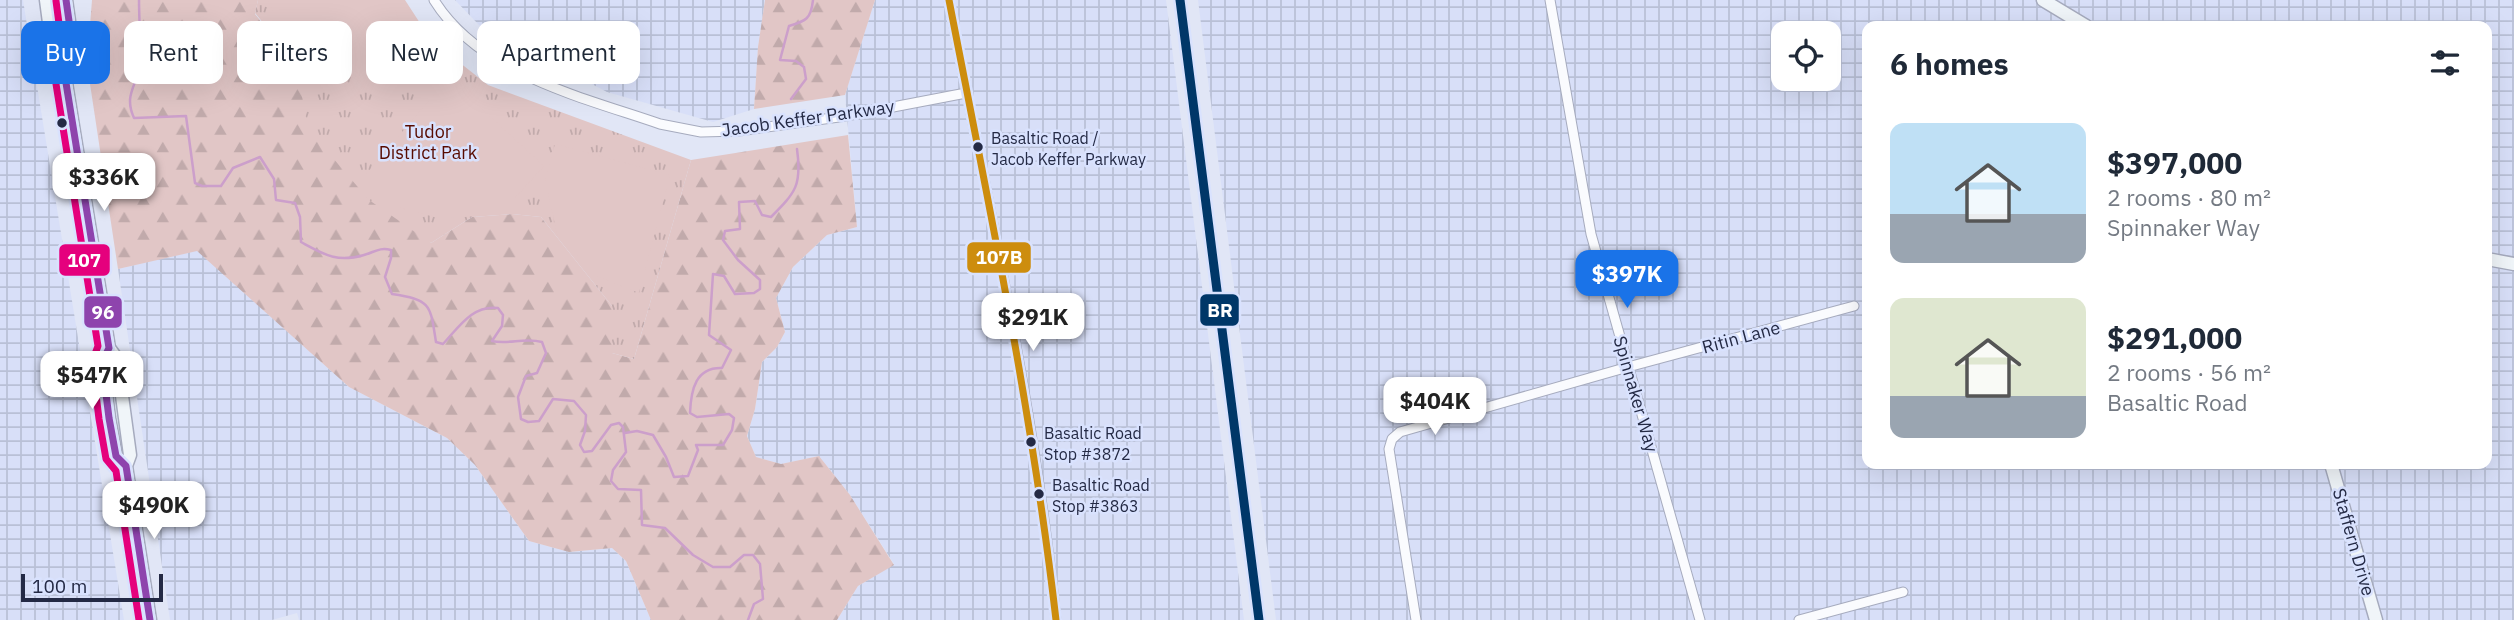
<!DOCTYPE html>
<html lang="en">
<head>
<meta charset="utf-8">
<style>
	body { margin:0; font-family:"IBM Plex Sans",sans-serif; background:#f6f6f7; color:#1f2937; height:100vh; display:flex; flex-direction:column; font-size:26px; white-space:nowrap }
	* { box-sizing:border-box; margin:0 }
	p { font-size:23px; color:#747a83 }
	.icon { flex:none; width:38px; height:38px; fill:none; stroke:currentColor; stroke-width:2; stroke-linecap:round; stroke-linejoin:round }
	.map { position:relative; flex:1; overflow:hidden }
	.details { position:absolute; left:1862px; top:21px; width:630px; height:448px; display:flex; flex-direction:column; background:#fff; border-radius:14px; box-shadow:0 7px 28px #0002 }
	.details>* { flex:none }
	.banner { position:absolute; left:21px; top:21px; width:665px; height:63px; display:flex; gap:14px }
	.tools { position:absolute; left:1771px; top:21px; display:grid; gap:14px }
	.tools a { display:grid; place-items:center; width:70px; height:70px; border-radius:14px; background:#fff; box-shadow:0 7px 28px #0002; font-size:35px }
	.scale { position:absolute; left:21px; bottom:18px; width:142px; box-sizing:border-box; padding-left:7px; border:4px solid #242a45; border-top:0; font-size:19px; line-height:24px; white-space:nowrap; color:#242a45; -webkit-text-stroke:5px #d9e2fe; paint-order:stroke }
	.price { position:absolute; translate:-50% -60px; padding:0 16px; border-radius:14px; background:#fff; color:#222; font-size:23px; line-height:46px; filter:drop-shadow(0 2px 4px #0008) }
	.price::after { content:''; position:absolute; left:50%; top:42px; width:21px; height:16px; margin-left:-10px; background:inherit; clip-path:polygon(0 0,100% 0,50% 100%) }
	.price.active { background:#1a73e8; color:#fff }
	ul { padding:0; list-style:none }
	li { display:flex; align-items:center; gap:21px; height:175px; padding:0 28px }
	li span { display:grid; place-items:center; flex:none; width:196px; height:140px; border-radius:14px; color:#555 }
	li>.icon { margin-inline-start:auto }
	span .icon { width:84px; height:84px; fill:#fffc; stroke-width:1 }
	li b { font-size:30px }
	h2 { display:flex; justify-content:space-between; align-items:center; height:84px; padding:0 28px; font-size:30px }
	.chip { padding:0 24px; border-radius:14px; background:#fff; box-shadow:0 7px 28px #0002; font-size:24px; line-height:63px }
	.chip.active { background:#1a73e8; color:#fff }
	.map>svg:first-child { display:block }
</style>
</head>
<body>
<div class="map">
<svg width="2514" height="620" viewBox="0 0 2514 620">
	<defs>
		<pattern id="industrial-grid" width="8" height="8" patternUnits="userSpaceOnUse" patternTransform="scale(1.75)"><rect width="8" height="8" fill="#d8dff8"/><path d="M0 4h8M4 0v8" fill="none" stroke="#b9c0d6"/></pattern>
		<pattern id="forest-firs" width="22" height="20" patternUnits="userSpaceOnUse" patternTransform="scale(1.75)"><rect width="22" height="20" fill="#e1c6c6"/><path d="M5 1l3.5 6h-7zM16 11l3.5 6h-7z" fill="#c1aaab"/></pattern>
		<pattern id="park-tufts" width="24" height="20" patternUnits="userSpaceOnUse" patternTransform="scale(1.75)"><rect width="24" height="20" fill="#e1c6c6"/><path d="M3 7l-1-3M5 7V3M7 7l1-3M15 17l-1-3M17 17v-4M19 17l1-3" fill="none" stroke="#c1aaab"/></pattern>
	</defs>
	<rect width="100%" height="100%" fill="#e1e6f6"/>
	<g fill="url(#industrial-grid)" fill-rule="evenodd">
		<path d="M0,0h23l101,620h-124z"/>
		<path d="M455,0h310l-7,47 -4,62 -41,13 -106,-30 -128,-67z"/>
		<path d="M875,0h291l78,620h-407l21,-34 36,-22 -44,-69 -31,-39 -38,8 -25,-7 -9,-21 8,-27 7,-47 15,-15 8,-15 -9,-34 17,-31 34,-32 30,-8 -12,-132z"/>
		<path d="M1198,0h1316v620h-1238zM1867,26h620v438h-620zM1783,33h46v46h-46z"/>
		<path d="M197,250l152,137 98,51 28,27 54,76 40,11 43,-4 14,13 25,59h-352l-2,-7 -25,7h-102l-52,-351z"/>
	</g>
	<g fill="url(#forest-firs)">
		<path d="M92,0h166l-3,14 47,57v25l129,147 41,-26 40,-3 29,3 71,89v47l22,6 57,-199 157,-25 9,92 -30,8 -34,32 -17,31 9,34 -8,15 -15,15 -7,47 -8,27 9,21 25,7 38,-8 31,39 44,70 -36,21 -21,34h-186l-25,-59 -14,-13 -43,4 -40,-11 -54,-76 -28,-27 -98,-51 -152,-136 -79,18 -31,-205z"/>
		<path d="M765,0h110l-30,95 -91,14 4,-62z"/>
	</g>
	<path fill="url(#park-tufts)" d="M258,0h147l26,40 57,45 203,75 -57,199 -22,-6v-47l-71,-89 -29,-3 -40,3 -41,26 -62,-43 -61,-71 -6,-33v-25l-47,-58z"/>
	<g fill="#e1c6c6">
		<path d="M268,0h125l17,67 -44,7 -47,-10 -32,-21z"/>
		<path d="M458,87l86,79 -30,33 -34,17 -41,2 -42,-11 -35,-28 76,-89z"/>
		<path d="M555,144l115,31 -31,118 -42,-17 -40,-42 -12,-55z"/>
	</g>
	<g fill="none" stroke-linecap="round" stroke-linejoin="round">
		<g stroke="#cc9fcb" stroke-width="2.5">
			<path d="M139,0c0,21 2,42 1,63 -2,22 -17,31 -6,55l52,-2 9,67 7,3h19l12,-18 27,-11 14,22 2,21 19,3 5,14 1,25c24,13 36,21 63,13 11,-3 15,-8 27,-5v8l-6,19 7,17c40,6 38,11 44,48l7,2c16,-17 29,-39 55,-36l5,7 -1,11 -10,15c17,4 32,-4 50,1l4,11 -9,20 -11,3 -8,21 3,22 7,3 11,-1 14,-22 21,2 12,14 -1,16 -5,14 4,7 8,-1 19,-26 8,-2 4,4 3,25 -13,18 -2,11 7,8 23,1 1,35 23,3 28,27 20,12h17l14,-12h9l7,9 3,35 -9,5 -6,16"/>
			<path d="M791,99l15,-20 -2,-12 -8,-6 -16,-1 9,-34c17,-5 22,-7 24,-26"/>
			<path d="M625,433l12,-2 16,4 13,22 8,20 14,-1 10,-26 -2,-5h27l9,-15 2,-12 -5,-4 -32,3 -7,-4c1,-24 6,-46 32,-45l9,-18 -22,-15 4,-61 11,2 11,18 19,-1 6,-4v-9l-22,-20 -15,-20 2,-9 15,-2 -1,-27 16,-1 7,14 9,2c25,-25 31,-32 26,-68"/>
		</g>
		<g stroke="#a6abbe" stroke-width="11">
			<g id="street">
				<path d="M434,0c46,74 148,97 226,124l41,8 38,-1 107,-15 120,-23"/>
				<path d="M949,0c39,206 86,411 107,620"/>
				<path d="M1550,0l41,234 109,386"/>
				<path d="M1416,620l-27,-171 3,-10 8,-7 228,-65 226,-61"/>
				<path d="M1799,620l104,-28"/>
			</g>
		</g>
		<g stroke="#a6abbe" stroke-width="15">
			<g id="secondary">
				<path d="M46,0l9,68 11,15 43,265 8,11 13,96 -4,11 24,154"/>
				<path d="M66,0l9,63 -9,20"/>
				<path d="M2043,0l43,26"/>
				<path d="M2487,259l27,5"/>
				<path d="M109,348l-7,14 7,56 7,38 10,10"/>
				<path d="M2331,464l45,156"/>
			</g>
		</g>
		<use href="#street" stroke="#fafbfe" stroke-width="9"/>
		<use href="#secondary" stroke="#f0f5f9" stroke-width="12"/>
		<g stroke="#d9e2fe" stroke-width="12">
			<path id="bus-1" d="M66,0l9,63 -9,20 43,265 -7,14 7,56 7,38 10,10 24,154"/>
		</g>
		<g stroke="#d9e2fe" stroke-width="12">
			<path id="bus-2" d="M56,1l8,60 -8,23 42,262 -6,16 7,57 7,40 10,12 23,149"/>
		</g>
		<g stroke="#d9e2fe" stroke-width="12">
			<path id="bus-3" d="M949,0c40,206 83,411 107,620"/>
		</g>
		<use href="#bus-1" stroke="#8e44ad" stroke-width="7"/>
		<use href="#bus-2" stroke="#e5007d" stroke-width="7"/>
		<use href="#bus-3" stroke="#cd8d0e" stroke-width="7"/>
		<g stroke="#d9e2fe" stroke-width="14">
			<path id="rail-1" d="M1180,0l79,620"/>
		</g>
		<use href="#rail-1" stroke="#003768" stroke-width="9"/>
	</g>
	<g fill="#242a45" stroke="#d9e2fe" stroke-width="2.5">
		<circle cx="62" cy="123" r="6"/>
		<circle cx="978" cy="147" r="6"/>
		<circle cx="1031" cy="442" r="6"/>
		<circle cx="1039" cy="494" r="6"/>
	</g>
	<g text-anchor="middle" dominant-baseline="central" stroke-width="5" stroke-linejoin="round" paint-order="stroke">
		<g font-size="16" fill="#242a45" stroke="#d9e2fe" text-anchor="start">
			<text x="991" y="138">Basaltic Road /<tspan x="991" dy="21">Jacob Keffer Parkway</tspan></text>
			<text x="1044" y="433">Basaltic Road<tspan x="1044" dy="21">Stop #3872</tspan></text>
			<text x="1052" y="485">Basaltic Road<tspan x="1052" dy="21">Stop #3863</tspan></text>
		</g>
		<g font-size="18" fill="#242a45" stroke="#d9e2fe">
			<text transform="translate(808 118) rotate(-8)">Jacob Keffer Parkway</text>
			<text transform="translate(1741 337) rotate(-15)">Ritin Lane</text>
			<text transform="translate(1636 394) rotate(74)">Spinnaker Way</text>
			<text transform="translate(2354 542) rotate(74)">Staffern Drive</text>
		</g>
		<g font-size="18" fill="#580b00" stroke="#d9e2fe">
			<text x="428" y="131">Tudor<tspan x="428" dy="21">District Park</tspan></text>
		</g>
	</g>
	<g stroke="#d9e2fe" stroke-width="2.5">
		<rect x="966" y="241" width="66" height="33" rx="7" fill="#cd8d0e"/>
		<rect x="58" y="243" width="53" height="34" rx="7" fill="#e5007d"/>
		<rect x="1199" y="293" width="41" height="34" rx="7" fill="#003768"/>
		<rect x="83" y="295" width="40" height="34" rx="7" fill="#8e44ad"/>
	</g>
	<g font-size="19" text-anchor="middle" font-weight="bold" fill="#fff">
		<text x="999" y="264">107B</text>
		<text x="84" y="267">107</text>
		<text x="1220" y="317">BR</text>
		<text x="103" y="319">96</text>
	</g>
</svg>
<div class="tools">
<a><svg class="icon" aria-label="locate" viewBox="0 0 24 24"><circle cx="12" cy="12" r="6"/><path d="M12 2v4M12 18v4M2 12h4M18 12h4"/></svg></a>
</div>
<div class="scale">100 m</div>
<b class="price" style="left:104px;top:213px">$336K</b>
<b class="price active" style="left:1627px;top:310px">$397K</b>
<b class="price" style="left:1033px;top:353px">$291K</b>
<b class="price" style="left:92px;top:411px">$547K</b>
<b class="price" style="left:1435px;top:437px">$404K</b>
<b class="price" style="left:154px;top:541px">$490K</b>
<div class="banner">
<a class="chip active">Buy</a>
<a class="chip">Rent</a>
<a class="chip">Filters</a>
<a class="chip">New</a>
<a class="chip">Apartment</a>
</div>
<section class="details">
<h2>6 homes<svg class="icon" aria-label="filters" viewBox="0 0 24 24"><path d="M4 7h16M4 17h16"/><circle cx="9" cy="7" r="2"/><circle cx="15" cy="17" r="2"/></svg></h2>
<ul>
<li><span style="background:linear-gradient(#bfe0f5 65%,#9aa5b1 0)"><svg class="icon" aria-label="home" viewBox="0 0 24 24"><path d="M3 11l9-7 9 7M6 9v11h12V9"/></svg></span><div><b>$397,000</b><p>2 rooms · 80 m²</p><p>Spinnaker Way</p></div></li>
<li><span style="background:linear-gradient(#dfe7d0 70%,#9aa5b1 0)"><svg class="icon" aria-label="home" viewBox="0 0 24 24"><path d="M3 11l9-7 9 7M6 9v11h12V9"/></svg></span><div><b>$291,000</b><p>2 rooms · 56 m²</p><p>Basaltic Road</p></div></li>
</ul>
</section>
</div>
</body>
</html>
